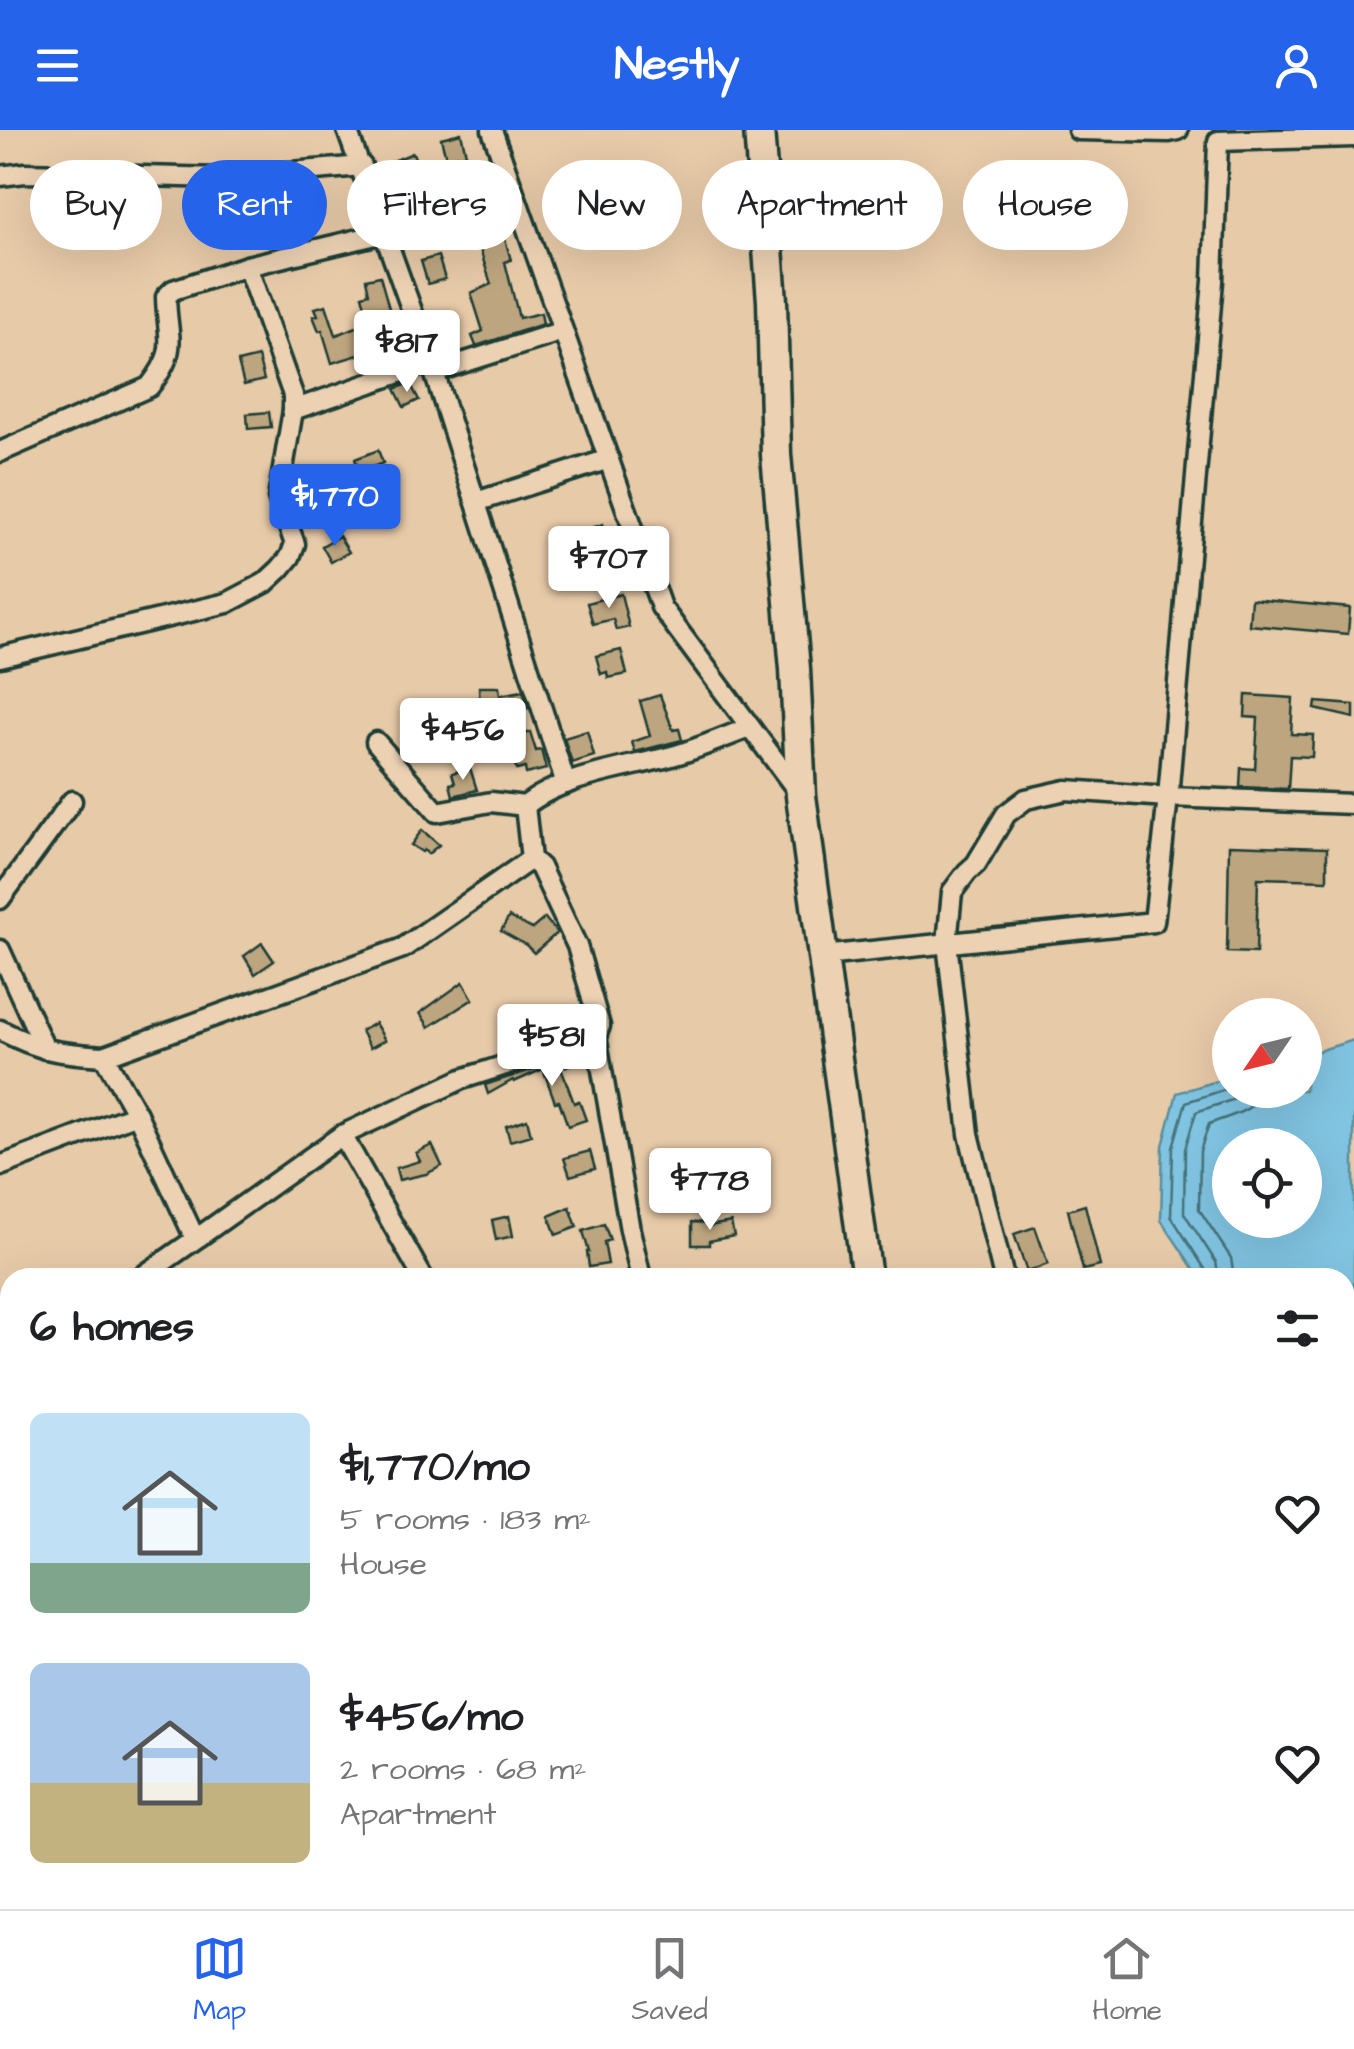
<!DOCTYPE html>
<html lang="en">
<head>
<meta charset="utf-8">
<style>
	body { margin:0; font-family:"Architects Daughter",sans-serif; background:#f2f2f2; color:#202124; height:100vh; display:flex; flex-direction:column; font-size:38px; white-space:nowrap }
	* { box-sizing:border-box; margin:0 }
	p { font-size:32px; color:#757577 }
	.icon { flex:none; width:55px; height:55px; fill:none; stroke:currentColor; stroke-width:2; stroke-linecap:round; stroke-linejoin:round }
	.map { position:relative; flex:1; overflow:hidden }
	.panel { position:absolute; left:0px; top:1138px; width:1355px; height:642px; display:flex; flex-direction:column; background:#fff; border-radius:30px 30px 0 0; box-shadow:0 10px 40px #0002 }
	.panel>* { flex:none }
	.guide { position:absolute; left:30px; top:30px; width:1295px; height:90px; display:flex; gap:20px }
	.needle { width:65px; rotate:235deg }
	.controls { position:absolute; left:1212px; top:868px; display:grid; gap:20px }
	.controls a { display:grid; place-items:center; width:110px; height:110px; border-radius:50%; background:#fff; box-shadow:0 10px 40px #0002; font-size:50px }
	.price { position:absolute; translate:-50% -85px; padding:0 22px; border-radius:10px; background:#fff; color:#222; font-size:32px; line-height:65px; filter:drop-shadow(0 2px 5px #0008) }
	.price::after { content:''; position:absolute; left:50%; top:60px; width:30px; height:22px; margin-left:-15px; background:inherit; clip-path:polygon(0 0,100% 0,50% 100%) }
	.price.on { background:#2563eb; color:#fff }
	ul { padding:0; list-style:none }
	li { display:flex; align-items:center; gap:30px; height:250px; padding:0 30px }
	li span { display:grid; place-items:center; flex:none; width:280px; height:200px; border-radius:15px; color:#555 }
	li>.icon { margin-inline-start:auto }
	span .icon { width:120px; height:120px; fill:#fffc; stroke-width:1 }
	li b { font-size:42px }
	h2 { display:flex; justify-content:space-between; align-items:center; height:120px; padding:0 30px; font-size:42px }
	.pill { padding:0 35px; border-radius:45px; background:#fff; box-shadow:0 10px 40px #0002; font-size:35px; line-height:90px }
	.pill.on { background:#2563eb; color:#fff }
	header { display:flex; justify-content:space-between; align-items:center; height:130px; padding:0 30px; background:#2563eb; color:#fff; font-size:45px; font-weight:700 }
	.tab-bar { display:flex; justify-content:space-around; align-items:center; height:140px; border-top:2px solid #e0e0e0; background:#fff; font-size:28px; color:#757577 }
	.tab-bar a { display:grid; justify-items:center; gap:5px }
	.tab-bar .on { color:#2563eb }
	.map>svg:first-child { display:block }
</style>
</head>
<body>
<header><svg class="icon" aria-label="menu" viewBox="0 0 24 24"><path d="M4 6h16M4 12h16M4 18h16"/></svg>Nestly<svg class="icon" aria-label="person" viewBox="0 0 24 24"><circle cx="12" cy="8" r="4"/><path d="M4 21q1-7 8-7t8 7"/></svg></header>
<div class="map">
<svg width="1354" height="1779" viewBox="0 0 1354 1779">
	<rect width="100%" height="100%" fill="#e7caa8"/>
	<filter id="ink" filterUnits="userSpaceOnUse"><feTurbulence type="fractalNoise" baseFrequency=".01" numOctaves="2"/><feDisplacementMap in="SourceGraphic" scale="20" xChannelSelector="R" yChannelSelector="G"/><feConvolveMatrix kernelMatrix="1 2 1 2 8 2 1 2 1" color-interpolation-filters="sRGB"/></filter>
	<g filter="url(#ink)">
		<path fill="#81c4e2" stroke="#5a8e9c" stroke-width="2.5" fill-rule="evenodd" d="M1354,910v352l-9,-5v-109l-146,-1 -38,-57 2,-74 14,-53 53,-16v13h75v-35zM1230,1015h75v75h-75z"/>
		<g fill="none" stroke-linecap="round" stroke-linejoin="round">
			<g stroke="#46737a" stroke-width="2.5">
				<path d="M1207,1148l-2,-9 -34,-53 2,-69 13,-45 44,-14"/>
				<path d="M1219,1148l-3,-16 -32,-49 1,-64 11,-37 42,-14 10,-8"/>
				<path d="M1234,1148l-3,-20 -32,-49 1,-58 9,-27c22,-9 44,-11 56,-34"/>
			</g>
		</g>
		<g fill="#bda57f" stroke="#1f3d34" stroke-width="2.5">
			<path d="M461,3l5,21 -20,4 -5,-20z"/>
			<path d="M413,23l7,18 -19,8 -8,-18z"/>
			<path d="M485,48l2,17 -22,4 -2,-18z"/>
			<path d="M414,77l5,19 -18,5 -5,-19z"/>
			<path d="M504,106l7,24 -6,2 14,56 22,-5 2,11 -67,22 -4,-10 11,-5 -12,-38 20,-9 -13,-41z"/>
			<path d="M438,126l7,23 -17,5 -7,-23z"/>
			<path d="M380,146l10,36 -22,6 -6,-23 7,-2 -3,-14z"/>
			<path d="M326,175l10,30 44,-17 13,36 -14,6 -4,-10 -43,13 -10,-33 -3,1 -6,-15 5,-1 -3,-7z"/>
			<path d="M258,227l6,23 -20,5 -6,-23z"/>
			<path d="M410,253l9,17 -15,7 -9,-18z"/>
			<path d="M269,282l2,15 -23,2 -1,-15z"/>
			<path d="M378,320l5,13 -23,9 -5,-13z"/>
			<path d="M603,394l2,9 11,-3 4,16 -31,9 -7,-24z"/>
			<path d="M339,406l10,16 -18,10 -9,-16z"/>
			<path d="M621,464l8,33 -13,3 -3,-11 -20,5 -6,-21z"/>
			<path d="M1251,469l99,9 -2,26 -99,-9z"/>
			<path d="M621,520l6,24 -19,4 -1,-6 -6,2 -5,-18z"/>
			<path d="M479,557h20l1,8 23,-4 6,17 -17,3 -1,-2 -31,1z"/>
			<path d="M660,565l13,35 6,-1 3,11 -47,12 -3,-10 18,-6 -10,-35z"/>
			<path d="M1246,565l47,3 -2,36 22,1 -1,22 -22,-1 -2,33 -48,-2 1,-19 14,1 3,-51 -13,-1z"/>
			<path d="M1316,572l38,3v13l-39,-9z"/>
			<path d="M587,601l7,25 -22,7 -8,-25z"/>
			<path d="M530,602l6,19 5,-1 5,19 -20,5 -1,-6 -8,2 -12,-30z"/>
			<path d="M470,638l7,22 -24,6 -3,-12 5,-1 -3,-10z"/>
			<path d="M422,700l17,15 -11,9 -4,-4 -2,2 -11,-7z"/>
			<path d="M1229,715l98,3v32l-69,-2 -2,75 -29,-1z"/>
			<path d="M509,787l23,12 13,-11 12,15 -23,20 -8,-8 -25,-14z"/>
			<path d="M262,813l12,18 -19,13 -11,-18z"/>
			<path d="M463,852l10,17 -44,28 -9,-14z"/>
			<path d="M558,884l7,19 -35,11 -5,-11 20,-8 -2,-4z"/>
			<path d="M375,893l10,17 -15,8 -9,-17z"/>
			<path d="M574,926l2,6 -15,6 13,35 5,-2 7,19 -18,6 -9,-25 -4,1 -12,-33 -29,13 -1,-2 -25,14 -3,-9z"/>
			<path d="M527,989l4,16 -21,6 -4,-15z"/>
			<path d="M432,1015l10,21 -16,8 -27,6 -3,-12 24,-7 -4,-8z"/>
			<path d="M590,1021l5,18 -25,7 -6,-18z"/>
			<path d="M1085,1075l15,61 -17,4 -15,-60z"/>
			<path d="M570,1077l7,20 -21,8 -7,-19z"/>
			<path d="M509,1086l4,20 -17,4 -4,-20z"/>
			<path d="M692,1092l17,1v3l22,-4 3,14 -25,5v4h-17z"/>
			<path d="M604,1094l6,16 -6,2 4,22 -19,3 -2,-15h2l-6,-21z"/>
			<path d="M1035,1097l13,37 -21,8 -13,-38z"/>
		</g>
		<g fill="none" stroke-linecap="round" stroke-linejoin="round">
			<g stroke="#1f3d34" stroke-width="25">
				<g id="street">
					<path d="M347,0l87,242 132,412"/>
					<path d="M492,0l169,477 139,187"/>
					<path d="M1078,0l91,2 9,-2"/>
					<path d="M0,46l25,-3 196,5 141,-12"/>
					<path d="M434,242l129,-41"/>
					<path d="M293,280l138,-48"/>
					<path d="M0,322l149,-65c31,-39 18,-47 17,-90l7,-7 74,-24 137,-33"/>
					<path d="M476,372l133,-43"/>
					<path d="M0,527l227,-54 38,-20 15,-14 10,-12 5,-13 -17,-46 15,-88v-15l-46,-129"/>
					<path d="M376,612l61,70 54,-10 34,4"/>
					<path d="M0,769l72,-98"/>
					<path d="M0,820l45,99"/>
					<path d="M823,826l331,-34 14,-125 45,-516 5,-140 136,-4"/>
					<path d="M0,900c41,21 58,23 104,26l299,-108 128,-89"/>
					<path d="M104,926l33,58 55,118 8,4 142,-101 120,-56 134,-43"/>
					<path d="M342,1005l81,143"/>
					<path d="M0,1036l137,-52"/>
					<path d="M140,1148l60,-42"/>
					<path d="M641,1148l-11,-48 -34,-194 4,-10 -23,-80 -37,-79 -9,-8 -6,-53c38,-32 110,-38 157,-53 23,-7 45,-17 67,-25"/>
					<path d="M1004,1148l-35,-144 -22,-191 5,-51 15,-20 9,-8 30,-50 20,-15 40,-9 102,7 186,7"/>
					<path d="M0,1178l10,17"/>
					<path d="M0,1362l10,16"/>
					<path d="M0,1581l10,-3"/>
					<path d="M1345,1686l9,-2"/>
					<path d="M122,1770l5,9"/>
					<path d="M310,1770l6,9"/>
					<path d="M506,1770l3,9"/>
					<path d="M893,1770l4,9"/>
					<path d="M1152,1770l2,9"/>
					<path d="M160,1779l18,-9"/>
				</g>
			</g>
			<g stroke="#1f3d34" stroke-width="35">
				<g id="secondary">
					<path d="M759,0l13,171 4,154 19,214 6,127 66,482"/>
					<path d="M985,1770l2,9"/>
				</g>
			</g>
			<use href="#street" stroke="#ecd1b3" stroke-width="18"/>
			<use href="#secondary" stroke="#ecd1b3" stroke-width="28"/>
		</g>
	</g>
</svg>
<div class="controls">
<a><svg class="needle" viewBox="-14 -14 28 28"><path d="M0-13l5 13h-10z" fill="#e53935"/><path d="M0 13l5-13h-10z" fill="#757577"/></svg></a>
<a><svg class="icon" aria-label="locate" viewBox="0 0 24 24"><circle cx="12" cy="12" r="6"/><path d="M12 2v4M12 18v4M2 12h4M18 12h4"/></svg></a>
</div>
<b class="price" style="left:407px;top:265px">$817</b>
<b class="price on" style="left:335px;top:419px">$1,770</b>
<b class="price" style="left:609px;top:481px">$707</b>
<b class="price" style="left:463px;top:653px">$456</b>
<b class="price" style="left:552px;top:959px">$581</b>
<b class="price" style="left:710px;top:1103px">$778</b>
<div class="guide">
<a class="pill">Buy</a>
<a class="pill on">Rent</a>
<a class="pill">Filters</a>
<a class="pill">New</a>
<a class="pill">Apartment</a>
<a class="pill">House</a>
</div>
<section class="panel">
<h2>6 homes<svg class="icon" aria-label="filters" viewBox="0 0 24 24"><path d="M4 7h16M4 17h16"/><circle cx="9" cy="7" r="2"/><circle cx="15" cy="17" r="2"/></svg></h2>
<ul>
<li><span style="background:linear-gradient(#bfe0f5 75%,#7fa58c 0)"><svg class="icon" aria-label="home" viewBox="0 0 24 24"><path d="M3 11l9-7 9 7M6 9v11h12V9"/></svg></span><div><b>$1,770/mo</b><p>5 rooms · 183 m²</p><p>House</p></div><svg class="icon" aria-label="heart" viewBox="0 0 24 24"><path d="M12 20l-8-8c-3-5 5-10 8-4 3-6 11-1 8 4z"/></svg></li>
<li><span style="background:linear-gradient(#a9c7e8 60%,#c2b280 0)"><svg class="icon" aria-label="home" viewBox="0 0 24 24"><path d="M3 11l9-7 9 7M6 9v11h12V9"/></svg></span><div><b>$456/mo</b><p>2 rooms · 68 m²</p><p>Apartment</p></div><svg class="icon" aria-label="heart" viewBox="0 0 24 24"><path d="M12 20l-8-8c-3-5 5-10 8-4 3-6 11-1 8 4z"/></svg></li>
</ul>
</section>
</div>
<nav class="tab-bar">
<a class="on"><svg class="icon" aria-label="map" viewBox="0 0 24 24"><path d="M3 6l6-2 6 2 6-2v14l-6 2-6-2-6 2zM9 4v14M15 6v14"/></svg>Map</a>
<a><svg class="icon" aria-label="saved" viewBox="0 0 24 24"><path d="M7 4h10v16l-5-4-5 4z"/></svg>Saved</a>
<a><svg class="icon" aria-label="home" viewBox="0 0 24 24"><path d="M3 11l9-7 9 7M6 9v11h12V9"/></svg>Home</a>
</nav>
</body>
</html>
